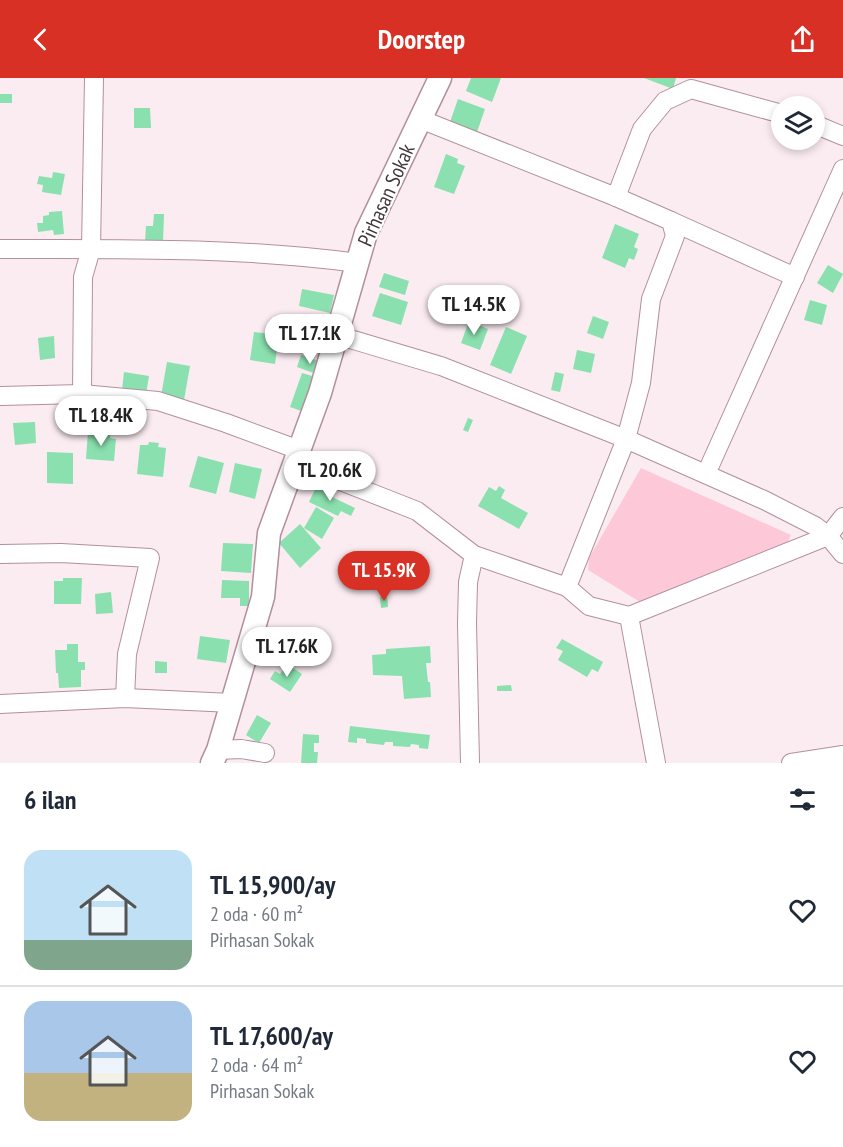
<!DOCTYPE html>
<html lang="tr">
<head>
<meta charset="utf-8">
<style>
	body { margin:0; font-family:"PT Sans Narrow",sans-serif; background:#f2f2f3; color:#1f2937; height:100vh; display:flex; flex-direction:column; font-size:22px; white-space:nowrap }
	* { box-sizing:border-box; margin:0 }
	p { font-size:20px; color:#747a83 }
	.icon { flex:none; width:33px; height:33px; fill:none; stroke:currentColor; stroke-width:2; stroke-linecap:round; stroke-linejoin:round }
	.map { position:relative; height:685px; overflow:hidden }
	.details { display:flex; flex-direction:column; background:#fff; flex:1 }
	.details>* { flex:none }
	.controls { position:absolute; left:771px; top:18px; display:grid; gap:12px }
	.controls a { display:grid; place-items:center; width:54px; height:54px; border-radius:50%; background:#fff; box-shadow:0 3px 9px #0003; font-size:30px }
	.price { position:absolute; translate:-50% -51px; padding:0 14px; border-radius:21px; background:#fff; color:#222; font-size:20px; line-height:39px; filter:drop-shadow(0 2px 3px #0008) }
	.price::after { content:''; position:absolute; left:50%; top:36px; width:18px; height:14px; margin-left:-9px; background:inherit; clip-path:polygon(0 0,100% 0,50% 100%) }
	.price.active { background:#d93025; color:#fff }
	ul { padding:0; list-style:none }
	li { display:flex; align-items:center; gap:18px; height:150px; padding:0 24px }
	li+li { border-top:2px solid #e0e1e3 }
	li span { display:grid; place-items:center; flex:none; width:168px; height:120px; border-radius:18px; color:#555 }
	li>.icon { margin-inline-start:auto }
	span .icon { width:72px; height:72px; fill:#fffc; stroke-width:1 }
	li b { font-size:26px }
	h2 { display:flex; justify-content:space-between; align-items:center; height:72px; padding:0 24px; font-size:26px }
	header { display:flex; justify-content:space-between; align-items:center; height:78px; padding:0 24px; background:#d93025; color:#fff; font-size:27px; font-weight:700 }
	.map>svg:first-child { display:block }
</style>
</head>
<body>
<header><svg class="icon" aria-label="back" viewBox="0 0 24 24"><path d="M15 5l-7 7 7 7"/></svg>Doorstep<svg class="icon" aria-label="share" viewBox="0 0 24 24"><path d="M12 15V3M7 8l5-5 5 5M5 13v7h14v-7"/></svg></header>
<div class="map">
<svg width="843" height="685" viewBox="0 0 843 685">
	<rect width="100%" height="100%" fill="#fbecf1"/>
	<path fill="#fdc9d9" d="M641,390l150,67 -5,11 -135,55 -11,1 -52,-32 1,-12z"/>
	<g fill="#8be0af">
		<path d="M471,0h30l-9,24 -26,-11z"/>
		<path d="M644,0h32l-3,11z"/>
		<rect x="0" y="16" width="12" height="9"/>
		<path d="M458,21l27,10 -8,23 -27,-10z"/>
		<path d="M134,30h16l1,20h-17z"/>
		<path d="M446,76l12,5 -1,4 8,3 -11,28 -20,-7z"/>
		<path d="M53,94l12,2 -4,21 -19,-3 1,-7 -6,-1 2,-8 13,2z"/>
		<path d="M62,133l2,23 -10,1 -1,-5 -15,2 -1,-9h6v-7l6,-1v-3z"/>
		<path d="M154,136h10l-1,29 -18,-1 1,-16h7z"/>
		<path d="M615,146l24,10 -5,13 4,2 -4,11 -5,-2 -4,10 -23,-10z"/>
		<path d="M828,187l15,9 -10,19 -16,-10z"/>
		<path d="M384,195l25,8 -4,14 -26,-8z"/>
		<path d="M302,211l32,6 -4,18 -31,-7z"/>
		<path d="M380,215l28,9 -7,23 -29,-9z"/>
		<path d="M810,222l17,5 -5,20 -18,-5z"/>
		<path d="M593,238l16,6 -6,17 -16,-6z"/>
		<path d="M469,243l19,8 -8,21 -19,-7z"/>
		<path d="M506,249l21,9 -16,38 -21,-9z"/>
		<path d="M254,254l25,3 -4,29 -25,-4z"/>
		<path d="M54,258l1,22 -15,2 -2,-22z"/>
		<path d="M577,272l18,4 -4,19 -18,-4z"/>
		<path d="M301,277l23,8 -5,12 -22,-8z"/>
		<path d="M167,284l23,4 -6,34 -23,-4z"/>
		<path d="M124,294l25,4 -3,18 -24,-4z"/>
		<path d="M555,294l9,2 -4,18 -9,-2z"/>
		<path d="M302,295l17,5 -12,35 -17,-6z"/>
		<path d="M468,340l5,2 -5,12 -5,-2z"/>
		<path d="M35,344l1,21 -21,2 -2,-22z"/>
		<path d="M88,353l22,2v5l6,1 -2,22 -28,-2z"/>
		<path d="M149,364l10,1 -1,4 8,1 -3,29 -26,-3 3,-29h8z"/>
		<path d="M47,374l26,1v31l-26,-1z"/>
		<path d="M198,378l26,7 -8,31 -27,-7z"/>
		<path d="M235,385l27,6 -7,30 -26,-7z"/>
		<path d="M317,407l15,8 -2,3 25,12 -4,8 -10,-5 -3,5 -29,-14z"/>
		<path d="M499,408l6,4 -4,8 27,15 -9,16 -41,-23 11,-19 7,4z"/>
		<path d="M316,429l18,11 -12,21 -18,-11z"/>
		<path d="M300,446l21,24 -21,20 -21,-25z"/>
		<path d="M223,465l30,1 -2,29 -30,-2z"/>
		<path d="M63,500h19l-1,26h-27v-23h9z"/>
		<path d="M222,502l27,1v25h-9v-8h-19z"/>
		<path d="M111,514l2,21 -17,1 -1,-20z"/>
		<path d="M387,518l1,11 -7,1 -1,-11z"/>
		<path d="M278,556l23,14 -10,17 -23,-14z"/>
		<path d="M200,558l30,4 -4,23 -29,-4z"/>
		<path d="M562,561l41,23 -5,10 -6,-3 -5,8 -29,-17 5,-9 -7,-3z"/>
		<path d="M67,566h11v18h7v8h-4v17l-22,1 -1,-15h-2l-1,-23h12z"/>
		<path d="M430,568l1,17h-5l2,19h2l1,15 -27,2 -2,-23 -29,-1 -1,-20 14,-1v-5z"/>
		<path d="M155,583l12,1v11h-12z"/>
		<path d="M287,586l15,10 -12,18 -20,-13 5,-8 5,3z"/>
		<path d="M511,607l1,6h-15v-5z"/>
		<path d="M257,637l14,8 -12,20 -13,-8z"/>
		<path d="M350,648l80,9 -2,14 -9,-1v-3l-8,-1 -1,3 -17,-1v-4h-8l-1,3 -18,-2v-4l-9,-1v5l-9,-1z"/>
		<path d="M303,656l16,1v8h-5v9h4l-1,11h-16z"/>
	</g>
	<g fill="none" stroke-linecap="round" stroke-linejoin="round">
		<g stroke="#b2909b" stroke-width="20">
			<g id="minor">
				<path d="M420,41l196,78 55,24 4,15 -24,63 -10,84 -15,56 -59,148"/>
				<path d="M814,46l29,12"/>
				<path d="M616,119l26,-68 23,-28 26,-12 91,25"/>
				<path d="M671,143l124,56"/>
				<path d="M0,171c119,0 240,-2 358,14"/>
				<path d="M337,257l104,31 185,73 138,61 51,26 13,10 15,18"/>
				<path d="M82,316l1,-117 8,-28 3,-171"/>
				<path d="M0,318l82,-2 76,7 68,22 73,27"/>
				<path d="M295,385l122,48 57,44 93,32 22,19 40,10 199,-80 15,-19"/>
				<path d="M706,396l137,-305"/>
				<path d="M0,476l61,-1 89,5 -23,96 -2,44"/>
				<path d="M629,538l27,147"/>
				<path d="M0,626l125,-6 107,5"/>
				<path d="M218,672l23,-1 24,4"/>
				<path d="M470,685l-3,-140 1,-41 6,-27"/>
				<path d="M791,685l52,-8"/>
			</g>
		</g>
		<g stroke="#b2909b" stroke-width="25">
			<path id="tertiary" d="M212,685l6,-13 45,-153 6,-64 51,-140 46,-160 74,-155"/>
		</g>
		<use href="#minor" stroke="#fff" stroke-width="18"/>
		<use href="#tertiary" stroke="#fff" stroke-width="22"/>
	</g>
	<g text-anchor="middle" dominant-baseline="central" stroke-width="4.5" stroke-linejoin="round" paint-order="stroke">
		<g font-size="21" fill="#433539" stroke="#fff">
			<text transform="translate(386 117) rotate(-66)">Pirhasan Sokak</text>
		</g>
	</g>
</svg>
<div class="controls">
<a><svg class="icon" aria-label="layers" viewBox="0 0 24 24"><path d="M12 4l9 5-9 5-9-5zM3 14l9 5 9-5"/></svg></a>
</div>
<b class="price" style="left:474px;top:258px">TL 14.5K</b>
<b class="price" style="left:310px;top:287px">TL 17.1K</b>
<b class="price" style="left:101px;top:369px">TL 18.4K</b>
<b class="price" style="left:330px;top:424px">TL 20.6K</b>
<b class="price active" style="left:384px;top:524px">TL 15.9K</b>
<b class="price" style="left:287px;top:600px">TL 17.6K</b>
</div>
<section class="details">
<h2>6 ilan<svg class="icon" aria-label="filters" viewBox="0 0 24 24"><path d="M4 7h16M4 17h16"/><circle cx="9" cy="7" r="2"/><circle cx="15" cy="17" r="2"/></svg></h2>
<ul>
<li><span style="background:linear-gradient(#bfe0f5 75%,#7fa58c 0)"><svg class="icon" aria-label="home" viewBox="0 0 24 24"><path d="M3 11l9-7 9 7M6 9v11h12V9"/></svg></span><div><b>TL 15,900/ay</b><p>2 oda · 60 m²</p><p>Pirhasan Sokak</p></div><svg class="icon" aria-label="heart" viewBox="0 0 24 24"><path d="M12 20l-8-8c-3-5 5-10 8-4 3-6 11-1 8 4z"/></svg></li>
<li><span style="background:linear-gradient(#a9c7e8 60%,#c2b280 0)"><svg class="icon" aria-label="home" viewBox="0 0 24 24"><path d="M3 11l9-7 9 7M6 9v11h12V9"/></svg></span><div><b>TL 17,600/ay</b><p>2 oda · 64 m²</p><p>Pirhasan Sokak</p></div><svg class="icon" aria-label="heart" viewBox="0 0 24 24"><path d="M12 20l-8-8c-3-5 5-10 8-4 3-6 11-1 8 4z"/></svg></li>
</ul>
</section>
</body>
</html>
